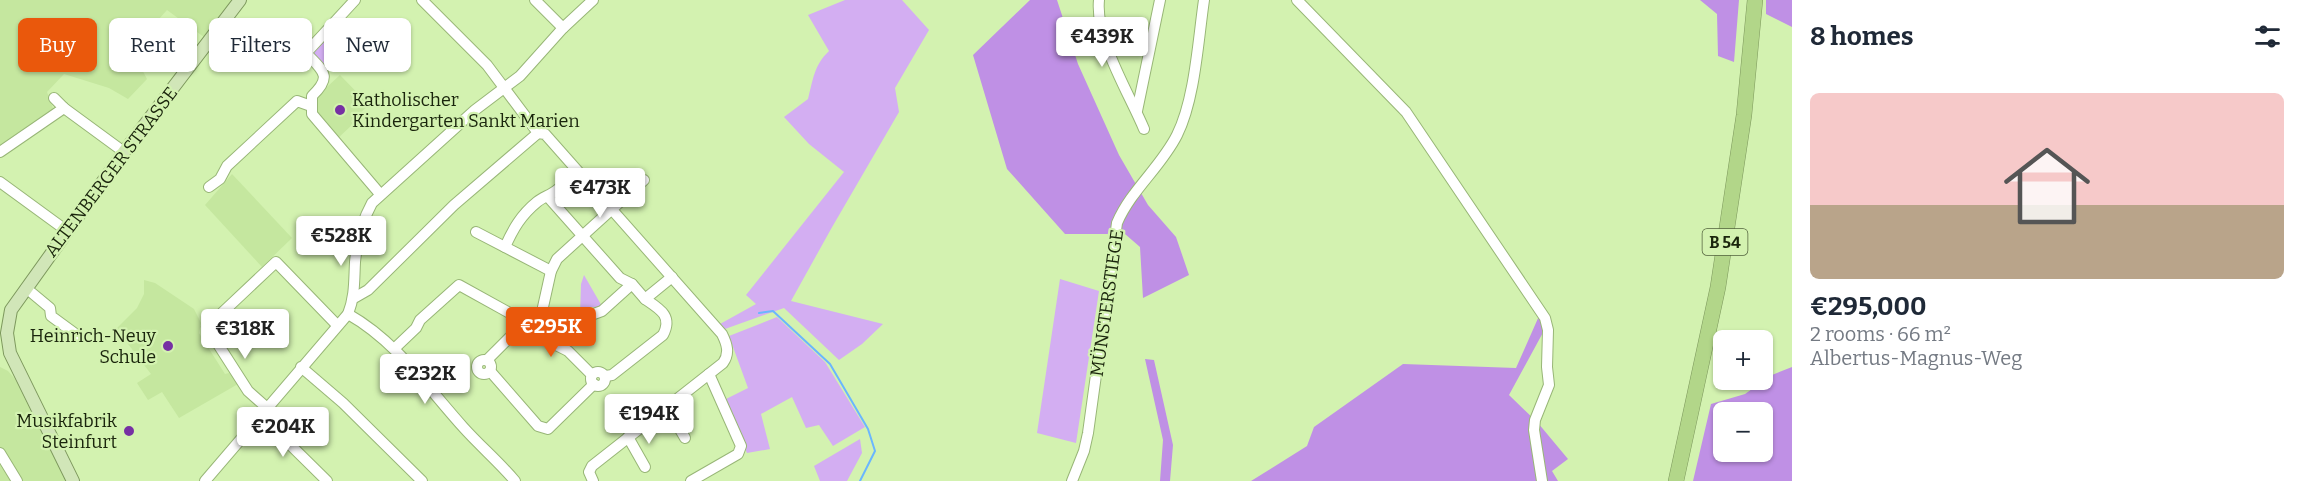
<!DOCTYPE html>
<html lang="en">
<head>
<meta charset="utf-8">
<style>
	body { margin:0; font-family:Bitter,serif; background:#f2f2f3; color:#1f2937; height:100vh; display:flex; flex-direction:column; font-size:22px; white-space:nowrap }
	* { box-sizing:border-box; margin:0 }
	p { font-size:20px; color:#747a83 }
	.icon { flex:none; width:33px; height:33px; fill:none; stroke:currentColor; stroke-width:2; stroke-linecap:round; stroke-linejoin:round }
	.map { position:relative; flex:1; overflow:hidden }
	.sheet { display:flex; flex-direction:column; background:#fff; width:510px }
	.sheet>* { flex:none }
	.hud { position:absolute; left:18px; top:18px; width:570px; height:54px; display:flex; gap:12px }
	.tools { position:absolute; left:1713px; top:330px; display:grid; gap:12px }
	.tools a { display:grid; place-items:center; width:60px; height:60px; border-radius:9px; background:#fff; box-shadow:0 2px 4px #0004; font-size:30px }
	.price { position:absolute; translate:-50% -51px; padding:0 14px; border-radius:6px; background:#fff; color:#222; font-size:20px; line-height:39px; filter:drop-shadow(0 2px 3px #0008) }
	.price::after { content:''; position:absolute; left:50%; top:36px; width:18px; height:14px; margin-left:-9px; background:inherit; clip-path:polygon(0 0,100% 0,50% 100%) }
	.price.active { background:#ea580c; color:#fff }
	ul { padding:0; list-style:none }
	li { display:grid; align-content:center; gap:12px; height:318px; padding:0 18px }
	li span { display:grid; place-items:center; height:186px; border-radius:9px; color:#555 }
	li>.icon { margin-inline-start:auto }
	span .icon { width:108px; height:108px; fill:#fffc; stroke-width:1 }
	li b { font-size:26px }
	h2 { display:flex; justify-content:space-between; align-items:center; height:72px; padding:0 18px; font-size:26px }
	.tag { padding:0 21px; border-radius:9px; background:#fff; box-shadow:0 2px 4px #0004; font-size:21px; line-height:54px }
	.tag.active { background:#ea580c; color:#fff }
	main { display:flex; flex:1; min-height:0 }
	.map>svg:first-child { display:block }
</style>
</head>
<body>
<main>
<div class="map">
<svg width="1792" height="481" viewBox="0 0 1792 481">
	<rect width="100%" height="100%" fill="#d3f2b0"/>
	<g fill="#c5e79f">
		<path d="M0,0h238l-30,40 -41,-30 -27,30 -5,16 12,23 -19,20 -19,-11 -45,-14 -17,18 7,19 -54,43z"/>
		<path d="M340,75l29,30 -18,16 2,3 -16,15 -22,-25 -1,-15z"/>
		<path d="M232,174l60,64 -30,29 -57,-62z"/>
		<path d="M144,280l11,3 39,26 7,14 -2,10 26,41 4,-1 9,11 -59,34 -17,-26 -14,8 -11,-17 14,-9 -26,-34 -10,-10 22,-22 7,-14z"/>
		<path d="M0,367l8,4 7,8 51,102h-66z"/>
	</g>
	<g fill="#d3aef2">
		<path d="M845,0h57l27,30 -34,58 4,24 -68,117 -40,72 92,23 -21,20 -23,16 -55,-52 -59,21 -5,-5 36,-20 -10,-9 98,-123 -35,-28 -25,-27 24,-18c5,-19 6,-34 21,-48l-21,-36z"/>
		<path d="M337,25l16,17 -27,26 -13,-14v-5z"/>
		<path d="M584,275l19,33 -12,-1 -11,8 1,-31z"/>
		<path d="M1060,279l39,12 -23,152 -39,-10z"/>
		<path d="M777,317l48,45 40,65 -32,19 -14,-21 -13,3 -14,-31 -31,17 9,35 -23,4 -23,-53 24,-12 -19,-52z"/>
		<path d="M860,439l2,14 -15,28h-27l-6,-15z"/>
	</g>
	<g fill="#bf90e5" fill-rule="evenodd">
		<path d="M1030,0h27l21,64 41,91 29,50 28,32 13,38 -46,23 -3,-51 -15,-13h-60l-58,-65 -34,-114z"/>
		<path d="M1700,0h39l-5,62 -16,-6 -1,-42z"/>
		<path d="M1766,0h26v27l-26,-13z"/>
		<path d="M1539,316l7,11 -37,68 29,28 30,36 -16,12 6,10h-307l56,-35 7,-19 89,-63 113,4z"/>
		<path d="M1145,359l9,1 19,85 -3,36h-10l3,-41z"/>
		<path d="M1792,367v114h-99l18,-77 34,-10 27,-19zM1724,412h38v40h-38z"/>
	</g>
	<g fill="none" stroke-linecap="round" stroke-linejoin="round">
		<path stroke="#6ab6fe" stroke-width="2" d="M759,313l14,-2 57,53 38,65 7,22 -15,30"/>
		<g stroke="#98b677" stroke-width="12">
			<g id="minor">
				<path d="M355,0l-49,53c17,18 27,23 6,43v18l68,80"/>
				<path d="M422,0l65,65 51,68 7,1 177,200c5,10 8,19 1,29l-131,103 -3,6 4,9"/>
				<path d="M535,0l28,28"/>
				<path d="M1099,0c-4,39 30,93 45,129"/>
				<path d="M1297,0l109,112 139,206 3,12 -1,37 2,18 -14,35 -1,10 8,51"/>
				<path d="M54,98l10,10 60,44"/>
				<path d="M1137,111l23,-111"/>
				<path d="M0,152l64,-44"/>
				<path d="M0,182l67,49"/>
				<path d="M209,187l11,-8 7,-13 70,-65 14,5"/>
				<path d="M548,197l72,81 12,6 13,15"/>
				<path d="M476,232l75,39"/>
				<path d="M505,247c8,-18 16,-32 32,-45 6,-5 14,-7 21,-13"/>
				<path d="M26,288l24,20 1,8 30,22"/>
				<path d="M354,298l14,-8 86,-85 84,-72"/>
				<path d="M543,307l8,-36 6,-12 87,-79"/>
				<path d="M348,314c48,27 79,73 115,113 17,19 36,35 52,54"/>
				<path d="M545,317l9,5 26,-3 22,-8 30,-27"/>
				<path d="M541,320l7,16 8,9 12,6 24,24"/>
				<path d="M395,348l21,-20 4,-8 39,-35 65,36"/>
				<circle cx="484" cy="367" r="7"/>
				<path d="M487,360l45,-45"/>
				<path d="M301,367l42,36 79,78"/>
				<path d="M490,371l48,55 10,3 46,-45"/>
				<circle cx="598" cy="379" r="7"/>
				<path d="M606,376l6,-1 51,-40c10,-19 -3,-26 -18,-36l27,-22"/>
				<path d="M266,407l-18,-16 -41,-64 69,-65 61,63"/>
				<path d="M667,407l18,31"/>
				<path d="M260,415l67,66"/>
				<path d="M628,437l17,30"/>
				<path d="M0,453l17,28"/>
				<path d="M205,481l143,-167c7,-18 6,-33 7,-52 2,-20 7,-41 17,-59l103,-93 45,-34 43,-48 30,-28"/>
				<path d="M691,481l47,-27 3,-8 -32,-72"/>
				<path d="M1072,481l12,-30 4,-18 29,-210c14,-33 44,-56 60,-88 18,-36 21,-94 27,-135"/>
			</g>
		</g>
		<g stroke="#7d985d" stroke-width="14">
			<path id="major" d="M73,481l-63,-128 -3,-20 4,-23 113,-158 116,-152"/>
		</g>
		<g stroke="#7d985d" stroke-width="16">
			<path id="highway" d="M1676,481l42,-194 26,-172 11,-115"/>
		</g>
		<use href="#minor" stroke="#fff" stroke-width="10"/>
		<use href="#major" stroke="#d1e6b8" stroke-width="12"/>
		<use href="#highway" stroke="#b2d689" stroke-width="15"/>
	</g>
	<g fill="#7630a3" stroke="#d3f2b0" stroke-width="2">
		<circle cx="340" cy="110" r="6"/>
		<circle cx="168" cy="346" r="6"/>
		<circle cx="129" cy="431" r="6"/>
	</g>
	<g text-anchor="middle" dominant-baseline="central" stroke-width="4.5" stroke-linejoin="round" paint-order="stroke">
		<rect fill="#d3f2b0" stroke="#52623d" stroke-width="1.5" x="1702.5" y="229" width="45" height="26" rx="4.5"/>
		<g font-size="16" font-weight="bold" fill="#1a250c">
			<text x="1725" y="242">B 54</text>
		</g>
		<g font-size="18" fill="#1a250c" stroke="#d3f2b0" text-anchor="end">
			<text x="352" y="100" text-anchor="start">Katholischer<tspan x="352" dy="21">Kindergarten Sankt Marien</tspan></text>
			<text x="156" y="336">Heinrich-Neuy<tspan x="156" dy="21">Schule</tspan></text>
			<text x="117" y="421">Musikfabrik<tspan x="117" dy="21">Steinfurt</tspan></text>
		</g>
		<g font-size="18" fill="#1a250c" stroke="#d3f2b0">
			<text transform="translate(111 172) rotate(-53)">ALTENBERGER STRASSE</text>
			<text transform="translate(1107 303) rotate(-82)">MÜNSTERSTIEGE</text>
		</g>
	</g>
</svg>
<div class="tools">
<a>+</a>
<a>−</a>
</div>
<b class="price" style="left:1102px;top:68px">€439K</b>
<b class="price" style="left:600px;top:219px">€473K</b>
<b class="price" style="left:341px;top:267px">€528K</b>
<b class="price active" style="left:551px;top:358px">€295K</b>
<b class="price" style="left:245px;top:360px">€318K</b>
<b class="price" style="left:425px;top:405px">€232K</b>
<b class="price" style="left:649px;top:445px">€194K</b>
<b class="price" style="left:283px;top:458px">€204K</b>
<div class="hud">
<a class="tag active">Buy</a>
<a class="tag">Rent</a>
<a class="tag">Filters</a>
<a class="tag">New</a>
</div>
</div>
<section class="sheet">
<h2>8 homes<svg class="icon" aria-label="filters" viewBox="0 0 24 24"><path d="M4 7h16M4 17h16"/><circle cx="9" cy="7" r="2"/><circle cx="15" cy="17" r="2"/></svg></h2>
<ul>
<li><span style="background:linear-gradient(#f6c9c9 60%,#b9a48a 0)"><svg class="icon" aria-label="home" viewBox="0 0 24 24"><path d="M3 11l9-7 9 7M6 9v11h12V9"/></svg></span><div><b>€295,000</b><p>2 rooms · 66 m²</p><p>Albertus-Magnus-Weg</p></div></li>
</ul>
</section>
</main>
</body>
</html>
